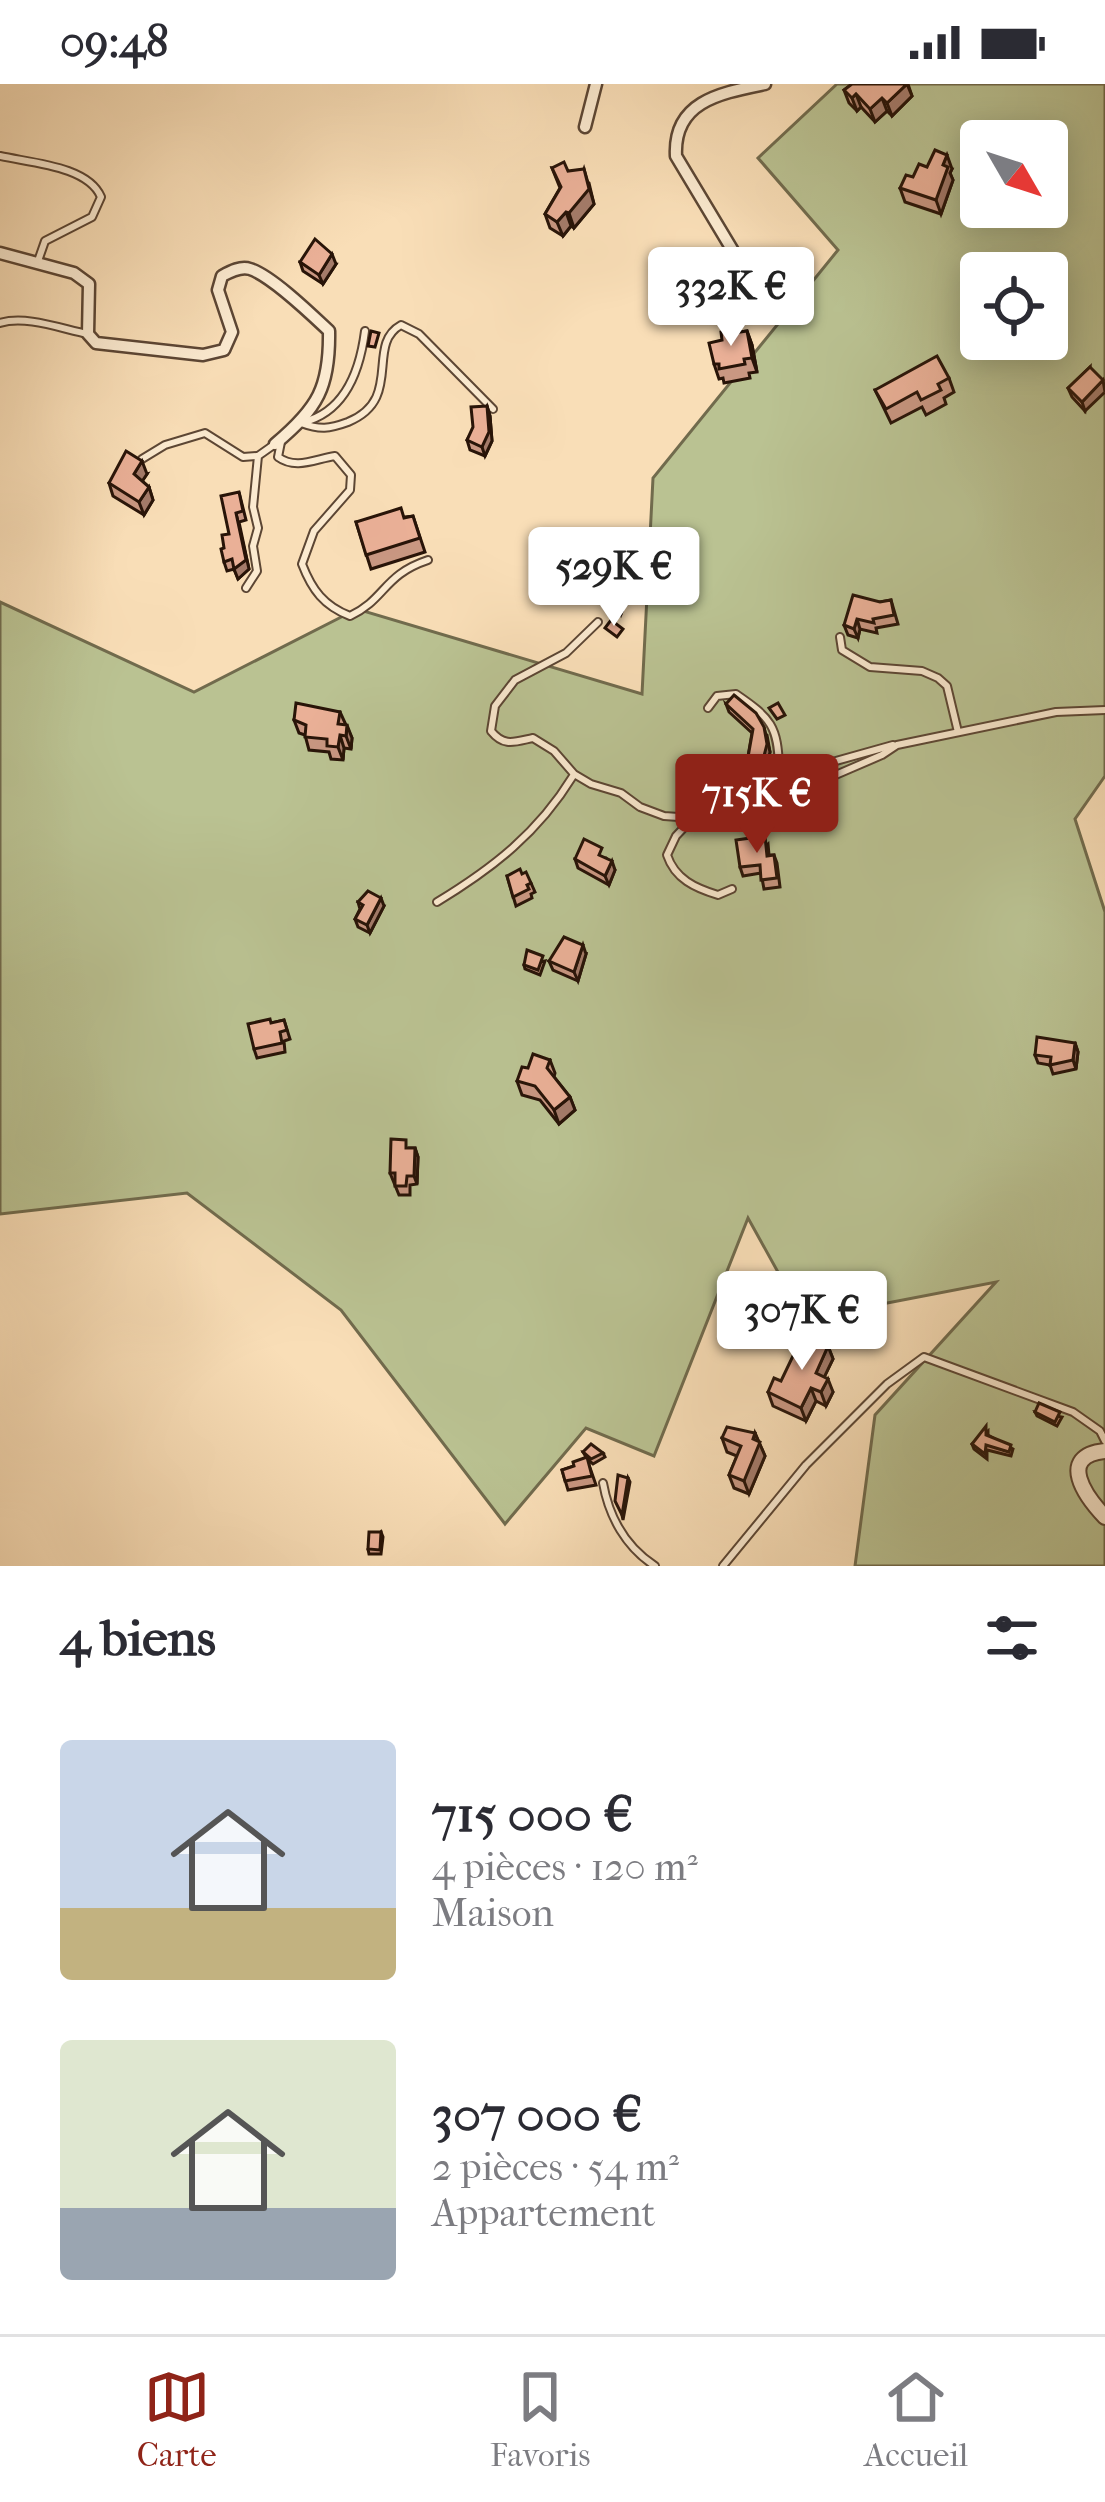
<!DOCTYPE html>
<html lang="fr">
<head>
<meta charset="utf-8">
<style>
	body { margin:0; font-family:"IM FELL French Canon",serif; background:#f7f7f7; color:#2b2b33; height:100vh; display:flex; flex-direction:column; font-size:45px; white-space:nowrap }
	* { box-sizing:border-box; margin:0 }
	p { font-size:39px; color:#7c7c81 }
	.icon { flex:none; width:66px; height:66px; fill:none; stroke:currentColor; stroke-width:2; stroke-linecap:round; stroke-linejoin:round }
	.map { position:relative; height:1482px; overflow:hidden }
	.sheet { display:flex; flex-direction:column; background:#fff; flex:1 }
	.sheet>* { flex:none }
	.needle { width:78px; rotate:129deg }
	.fabs { position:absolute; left:960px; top:36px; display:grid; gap:24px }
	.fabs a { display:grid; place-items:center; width:108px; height:108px; border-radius:12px; background:#fff; box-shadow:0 6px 30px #0003; font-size:60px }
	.price { position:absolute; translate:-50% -102px; padding:0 27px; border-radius:12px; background:#fff; color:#222; font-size:39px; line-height:78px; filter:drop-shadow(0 3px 6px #0008) }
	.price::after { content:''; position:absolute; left:50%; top:72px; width:36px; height:27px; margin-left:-18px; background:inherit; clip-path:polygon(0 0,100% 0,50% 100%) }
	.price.on { background:#8f2418; color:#fff }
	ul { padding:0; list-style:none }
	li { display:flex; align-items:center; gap:36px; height:300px; padding:0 60px }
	li span { display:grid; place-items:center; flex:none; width:336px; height:240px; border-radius:12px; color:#555 }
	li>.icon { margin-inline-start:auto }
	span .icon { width:144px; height:144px; fill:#fffc; stroke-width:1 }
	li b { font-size:51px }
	h2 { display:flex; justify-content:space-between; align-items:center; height:144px; padding:0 60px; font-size:51px }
	.status { display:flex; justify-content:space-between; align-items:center; height:84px; padding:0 60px; background:#fff; direction:ltr }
	.status svg { height:33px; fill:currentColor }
	.menu { display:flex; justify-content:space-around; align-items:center; height:168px; border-top:3px solid #e1e1e2; background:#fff; font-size:33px; color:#7c7c81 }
	.menu a { display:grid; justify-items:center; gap:6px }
	.menu .on { color:#8f2418 }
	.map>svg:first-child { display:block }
</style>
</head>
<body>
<div class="status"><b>09:48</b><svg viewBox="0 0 49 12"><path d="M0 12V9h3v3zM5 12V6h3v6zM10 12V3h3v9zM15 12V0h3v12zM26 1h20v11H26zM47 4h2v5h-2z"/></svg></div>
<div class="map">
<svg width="1105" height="1482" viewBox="0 0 1105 1482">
	<rect width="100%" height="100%" fill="#f9deb7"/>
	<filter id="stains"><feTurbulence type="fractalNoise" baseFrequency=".00167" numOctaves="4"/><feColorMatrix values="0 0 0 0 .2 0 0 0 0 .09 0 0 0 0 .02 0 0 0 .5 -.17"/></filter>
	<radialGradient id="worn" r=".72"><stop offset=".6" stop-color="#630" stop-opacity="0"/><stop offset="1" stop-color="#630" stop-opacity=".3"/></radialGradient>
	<path fill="#bac292" stroke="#716b4d" stroke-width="3" fill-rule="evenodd" d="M837,0h268v692l-30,43 30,93v654h-250l20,-151 121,-133 -192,37 -56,-101 -94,238 -68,-28 -81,96 -164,-214 -154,-117 -187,21v-612l194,90 163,-83 285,85 11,-216 185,-228 -80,-92zM981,57h66v66h-66zM981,189h66v66h-66z"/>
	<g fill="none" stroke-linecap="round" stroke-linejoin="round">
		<g stroke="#5c4634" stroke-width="10">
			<g id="service">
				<path d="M0,72c31,7 88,10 101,41l-9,20 -47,24 -7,20"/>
				<path d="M0,239c26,-8 62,6 88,11"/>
				<path d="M304,338c42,-11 56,-52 61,-91"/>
				<path d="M301,339c19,7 28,6 47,-1 56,-23 17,-77 53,-97l18,9 74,75"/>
				<path d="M281,358l-3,15c18,13 37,2 57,-1l16,19 -1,15 -36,41 -12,33c10,26 22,42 48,52 36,-17 33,-41 78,-56"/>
				<path d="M142,375l23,-14 40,-12 38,24 14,-1"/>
				<path d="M246,504l11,-17 -4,-25 5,-18 -5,-21 5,-51 17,-12"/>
				<path d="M598,538l-32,31 -51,27 -20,26 -4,25c13,16 23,11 42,7l21,13 20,23 17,10 30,9 19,14 24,9 29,2 28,-5 110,-36 51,-22 15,-10 159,-33 49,-2"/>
				<path d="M840,553l2,13 28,17 52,4 16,7 9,8 11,46"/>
				<path d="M708,624l9,-12 19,-2c35,24 42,32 43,75l7,6 107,-30"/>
				<path d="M692,735l-16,17 -9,19c8,24 28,33 51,40l14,-6"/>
				<path d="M437,818c56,-34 101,-69 136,-126"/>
				<path d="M603,1399c6,34 23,64 52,83"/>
				<path d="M723,1482l83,-101 81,-81 37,-27 149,55 27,19 5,10"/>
			</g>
		</g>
		<g stroke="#5c4634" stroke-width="15">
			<g id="minor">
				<path d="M585,43l11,-43"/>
				<path d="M0,169l74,20 15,11 -1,50 8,9 107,12 21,-5 8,-18 -14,-42 4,-14c9,-5 19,-10 28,-7 22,7 62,46 79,62 1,56 -11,77 -54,113"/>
				<path d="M756,233l-8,-41 -72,-120c-3,-55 45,-63 89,-72"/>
			</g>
		</g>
		<g stroke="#5c4634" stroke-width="18">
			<path id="tertiary" d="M1105,1367c-49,5 -19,46 0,66"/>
		</g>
		<use href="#service" stroke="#fbead0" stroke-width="6"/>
		<use href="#minor" stroke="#fbead0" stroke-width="10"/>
		<use href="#tertiary" stroke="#fbead0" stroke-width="14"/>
	</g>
	<g fill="#c99782" stroke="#281408" stroke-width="3">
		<path d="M852,0h56l4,12 -20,20 -5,-5 -12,11 -14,-15 -4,4 -8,-8 -5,-13z"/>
		<path d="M927,83l25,2 -2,4 3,7 -12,34 -36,-12 -5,-14z"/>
		<path d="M552,84l16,3 21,12 5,21 -20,24 -3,-2 -8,10 -13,-8 -5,-14 15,-26z"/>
		<path d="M300,178l36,2 -13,20 -20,-13z"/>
		<path d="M747,247l5,14 5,27 -8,1 1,5 -26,5 -1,-5 -4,1 -5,-15 8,-24 12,-7z"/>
		<path d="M1090,283l-5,44 -13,-14 -4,-9z"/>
		<path d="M949,294l5,14 -10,6 2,6 -20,11 -4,-8 -31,16 -16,-33z"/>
		<path d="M487,322l3,10 2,25 -7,15 -15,-6 -3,-10z"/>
		<path d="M147,390l-5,7 7,6 4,13 -9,15 -31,-19 -4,-13z"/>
		<path d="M239,408l7,28 -7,2 10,47 -11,10 -4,-10 -7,2 -3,-9z"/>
		<path d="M413,432l12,36 -54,17 -15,-47z"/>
		<path d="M592,484l30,15 5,14 -6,17 -12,-4 -2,-6 -27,-10 -8,2 -5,-13z"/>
		<path d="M891,516l7,24 -22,4 1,5 -17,-4 -2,9 -10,-3 -4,-10 36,-23z"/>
		<path d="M726,620l41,31 3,17 -8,33 -14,-3 -3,-8 7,-41 -23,-21z"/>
		<path d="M340,628l12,26 -1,11 -7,-1 -1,12 -12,-1 -2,-7 -20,-2 -4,-15 -6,-2 -5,-13z"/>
		<path d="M768,760l1,11h5l3,8 3,24 -16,2 -3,-16 -18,3 -3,-9z"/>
		<path d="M606,774l9,12 -6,15 -31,-17 -3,-9z"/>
		<path d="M522,790l9,9 4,9 -4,2 1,4 -16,8 -9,-30z"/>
		<path d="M358,818l26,4 -14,27 -12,-6 -3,-8 5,-10z"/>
		<path d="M586,870l-8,27 -25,-11 -4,-9z"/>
		<path d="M545,877l-5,14 -15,-6 -1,-4z"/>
		<path d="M284,936l6,19 -6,2 1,11 -28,6 -3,-9 17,-26z"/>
		<path d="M1075,959l3,9 -2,17 -23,5 -3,-9 -12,-2 -3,-8z"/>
		<path d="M550,976l5,13 -1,4 16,20 5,13 -16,14 -19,-24 -18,-5 -5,-14 11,-13z"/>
		<path d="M409,1064h6l3,9 -1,27 -7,1v10h-11l-9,-22z"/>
		<path d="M760,1244l5,15 -15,4 -4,-15z"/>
		<path d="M828,1262l5,13 -9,18 9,15 -7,14 -10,-5 -10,20 -33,-15 -5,-14z"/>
		<path d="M1035,1328l27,5 -5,9 -20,-10z"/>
		<path d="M988,1347v4l25,14 -2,7 -24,-6v9l-13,-10 -2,-5z"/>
		<path d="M755,1349l10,23 -16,38 -15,-6 -5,-13 8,-19 -10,-4 -5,-14z"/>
		<path d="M583,1368l20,1 2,4 -12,7 -6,-5 9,26 -28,5 -6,-20 12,-4 12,-9z"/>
		<path d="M381,1448l2,5 -2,17h-12l-1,-5z"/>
	</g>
	<g fill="#a47b6a" stroke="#281408" stroke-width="3">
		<path d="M907,0l5,12 -20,20 -5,-13z"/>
		<path d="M856,10l5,13 -4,4 -5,-13z"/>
		<path d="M882,14l5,13 -12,11 -5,-13z"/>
		<path d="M947,71l5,14 -2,4 3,7 -12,34 -5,-14 7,-35z"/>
		<path d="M584,85l10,35 -20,24 -5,-15z"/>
		<path d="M566,128l5,14 -8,10 -6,-14z"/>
		<path d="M332,170l4,10 -13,20 -4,-9z"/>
		<path d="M747,247l5,14 5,27 -5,-14z"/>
		<path d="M1103,296l2,12 -20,19 -3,-9z"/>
		<path d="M487,322l3,10 2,25 -7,15 -3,-9z"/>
		<path d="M142,377l5,13 -8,12 -5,-12z"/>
		<path d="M149,403l4,13 -9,15 -5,-13z"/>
		<path d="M236,429l13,56 -11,10 -4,-10z"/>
		<path d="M622,499l5,14 -6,17 -5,-13z"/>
		<path d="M857,535l3,10 -2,9 -4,-9z"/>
		<path d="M347,641l5,13 -1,11 -5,-13z"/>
		<path d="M764,643l6,25 -8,33 -3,-9z"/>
		<path d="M340,651l4,13 -1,12 -5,-13z"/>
		<path d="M612,777l3,9 -6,15 -4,-9z"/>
		<path d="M381,814l3,8 -14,27 -3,-8z"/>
		<path d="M583,861l3,9 -8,27 -4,-9z"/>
		<path d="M1075,959l3,9 -2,17 -3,-9z"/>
		<path d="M570,1013l5,13 -16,14 -5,-14z"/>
		<path d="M415,1064l3,9 -1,27 -3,-8z"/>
		<path d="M828,1262l5,13 -13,27 -4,-13z"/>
		<path d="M828,1295l5,13 -7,14 -5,-14z"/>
		<path d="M811,1304l5,13 -10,20 -5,-13z"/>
		<path d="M755,1349l10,23 -16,38 -5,-13z"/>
		<path d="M628,1394l2,4 -7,38 -1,-5z"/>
	</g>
	<g fill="#eab097" stroke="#281408" stroke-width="3">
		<path d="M852,0h55l-20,19 -5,-5 -12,11 -14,-15 -4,4 -8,-8z"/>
		<path d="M935,66l12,5 -4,10 5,2 -12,33 -36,-12 6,-13 7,2 6,-13 8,3z"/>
		<path d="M564,78l4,9 16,-2 5,20 -20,24 -3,-1 -9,10 -12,-8 16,-27 -9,-19z"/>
		<path d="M315,155l17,15 -13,21 -19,-13z"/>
		<path d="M732,246l1,3 14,-2 5,27 -8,1 1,5 -26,5v-5h-5l-5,-21 13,-3 -1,-8z"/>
		<path d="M371,247l8,2 -4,14 -7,-1z"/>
		<path d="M937,272l12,22 -11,6 3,6 -20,10 -4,-8 -31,17 -11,-19z"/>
		<path d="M1090,283l13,13 -21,22 -14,-14z"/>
		<path d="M487,322l2,26 -7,15 -15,-7 6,-13 -2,-20z"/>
		<path d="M126,367l16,10 -8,13 15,13 -10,15 -30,-19z"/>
		<path d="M239,408l4,19 -7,2 10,47 -12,9 -2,-10 -8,3 -3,-13 3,-1 -2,-13 7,-1 -8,-38z"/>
		<path d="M401,424l3,10 9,-2 7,22 -54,17 -10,-33z"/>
		<path d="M590,479l1,4 23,8 -2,5 10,3 -6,18 -11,-4 1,-5 -30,-11 -9,2 -2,-16z"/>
		<path d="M853,511l27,7 11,-2 3,15 -21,4 1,4 -17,-4 -3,10 -10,-4z"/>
		<path d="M611,536l12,9 -6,8 -12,-9z"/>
		<path d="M734,611l22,18 8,14 3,17 -8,32 -14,-2 8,-45 -27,-25z"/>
		<path d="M296,619l44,9 -2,12 9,1 -1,11 -6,-1 -2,12 -11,-1v-7l-22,-2 1,-12 -12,-5z"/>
		<path d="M778,619l7,12 -8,4 -8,-11z"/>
		<path d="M765,752l2,20 7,-1 3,23 -16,2 -1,-15 -20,2 -4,-27z"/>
		<path d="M584,755l18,9 -3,7 13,6 -7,15 -30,-17z"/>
		<path d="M520,785l2,5 4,-2 5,11 -4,2 2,4 -16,8 -6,-21z"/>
		<path d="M368,807l13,7 -14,27 -12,-6 8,-14 -5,-3z"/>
		<path d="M564,853l19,8 -9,27 -25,-11z"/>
		<path d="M527,866l16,6 -5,14 -14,-5z"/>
		<path d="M270,935l1,4 13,-3 3,10 -7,2 2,11 -28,6 -6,-25z"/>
		<path d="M1037,953l38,6 -2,17 -23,5 1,-8 -16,-2z"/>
		<path d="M533,970l17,6 -3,8 23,29 -16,13 -19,-24 -18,-5 5,-14 6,1z"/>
		<path d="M391,1055l15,1v8h9l-1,28h-7l-1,10h-11v-13h-5z"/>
		<path d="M760,1244l3,11 -15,3 -2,-10z"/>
		<path d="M803,1251l25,11 -12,27 12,6 -7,13 -10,-4 -10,20 -33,-16 6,-14 7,3z"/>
		<path d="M1039,1319l21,9 -5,10 -20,-10z"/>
		<path d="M986,1342v9l25,10 -2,7 -23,-7 -1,9 -13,-10z"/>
		<path d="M727,1343l28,6 -2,6 7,3 -16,39 -15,-6 12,-29 -19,-8z"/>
		<path d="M591,1360l12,9 -12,6 -8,-7z"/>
		<path d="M587,1373l5,19 -27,5 -3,-11 12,-4 -1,-4z"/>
		<path d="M618,1391l10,3 -6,37 -7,-14z"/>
		<path d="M369,1448h12l-1,18 -12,-1z"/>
	</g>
	<rect width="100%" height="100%" filter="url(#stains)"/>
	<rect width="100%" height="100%" fill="url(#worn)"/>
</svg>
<div class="fabs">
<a><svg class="needle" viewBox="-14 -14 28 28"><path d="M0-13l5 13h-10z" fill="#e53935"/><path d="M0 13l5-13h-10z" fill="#7c7c81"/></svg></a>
<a><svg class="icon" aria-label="locate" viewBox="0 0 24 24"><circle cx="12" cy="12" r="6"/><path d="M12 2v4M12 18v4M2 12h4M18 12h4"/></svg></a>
</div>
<b class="price" style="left:731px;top:265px">332K €</b>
<b class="price" style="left:614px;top:545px">529K €</b>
<b class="price on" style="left:757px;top:772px">715K €</b>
<b class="price" style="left:802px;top:1289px">307K €</b>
</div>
<section class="sheet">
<h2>4 biens<svg class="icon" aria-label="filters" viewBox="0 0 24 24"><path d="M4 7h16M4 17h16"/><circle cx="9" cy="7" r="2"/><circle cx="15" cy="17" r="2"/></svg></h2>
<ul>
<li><span style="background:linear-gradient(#c9d6e8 70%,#c2b280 0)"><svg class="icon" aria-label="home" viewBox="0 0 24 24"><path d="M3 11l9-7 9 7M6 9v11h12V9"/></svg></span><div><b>715 000 €</b><p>4 pièces · 120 m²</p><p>Maison</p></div></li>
<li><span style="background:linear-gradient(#dfe7d0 70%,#9aa5b1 0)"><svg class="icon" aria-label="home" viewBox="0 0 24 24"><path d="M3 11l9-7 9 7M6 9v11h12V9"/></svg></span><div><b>307 000 €</b><p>2 pièces · 54 m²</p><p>Appartement</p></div></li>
</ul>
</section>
<nav class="menu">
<a class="on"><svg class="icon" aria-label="map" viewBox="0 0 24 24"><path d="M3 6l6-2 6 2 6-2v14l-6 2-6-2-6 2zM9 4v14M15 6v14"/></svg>Carte</a>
<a><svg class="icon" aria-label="saved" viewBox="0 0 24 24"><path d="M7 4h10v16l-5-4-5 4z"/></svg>Favoris</a>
<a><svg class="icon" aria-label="home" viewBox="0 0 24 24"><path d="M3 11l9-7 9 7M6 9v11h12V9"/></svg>Accueil</a>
</nav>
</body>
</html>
